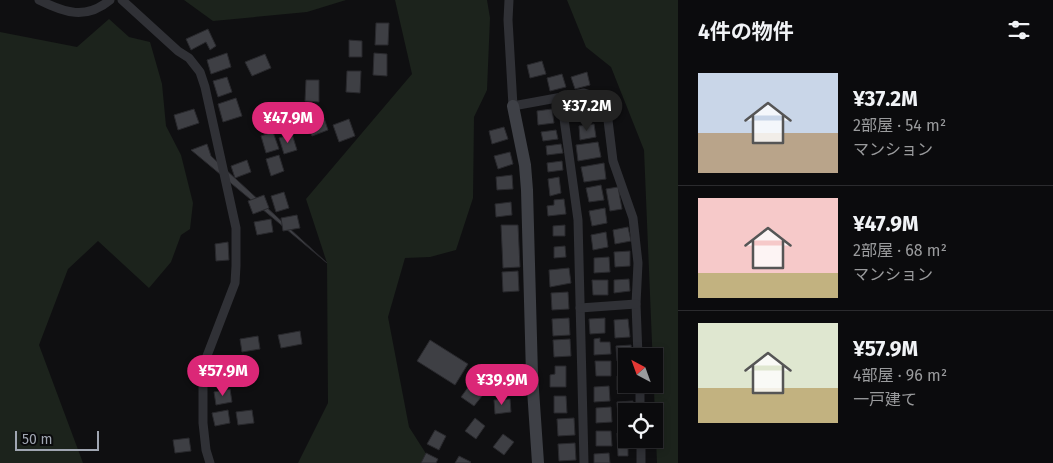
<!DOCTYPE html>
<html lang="ja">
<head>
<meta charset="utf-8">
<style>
	body { margin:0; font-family:"Fira Sans","Noto Sans JP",sans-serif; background:#141416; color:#f1f3f6; height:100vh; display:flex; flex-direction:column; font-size:19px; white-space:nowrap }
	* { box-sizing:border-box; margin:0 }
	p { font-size:16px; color:#9a9b9d }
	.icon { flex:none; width:28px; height:28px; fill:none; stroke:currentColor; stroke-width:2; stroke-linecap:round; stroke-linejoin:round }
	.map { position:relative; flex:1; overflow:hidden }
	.sheet { display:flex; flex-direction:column; background:#0b0b0d; width:375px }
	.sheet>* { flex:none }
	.needle { width:32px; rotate:319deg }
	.buttons { position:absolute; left:618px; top:348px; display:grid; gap:10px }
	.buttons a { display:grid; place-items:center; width:45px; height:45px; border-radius:0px; background:#0b0b0d; box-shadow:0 2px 8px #0003,0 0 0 1px #2b2b2e; font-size:25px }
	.scale { position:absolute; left:15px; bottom:12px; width:84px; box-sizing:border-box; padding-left:5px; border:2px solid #a0a6b2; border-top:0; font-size:14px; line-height:18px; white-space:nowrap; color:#a0a6b2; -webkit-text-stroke:4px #0a0b0c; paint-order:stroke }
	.price { position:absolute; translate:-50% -42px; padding:0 11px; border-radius:18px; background:#db2777; color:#fff; font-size:16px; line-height:32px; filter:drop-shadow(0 1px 2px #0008) }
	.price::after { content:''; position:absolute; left:50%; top:30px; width:15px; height:11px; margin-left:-8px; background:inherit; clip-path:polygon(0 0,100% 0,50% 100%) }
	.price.on { background:#222; color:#fff }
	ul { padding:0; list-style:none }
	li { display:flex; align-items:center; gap:15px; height:125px; padding:0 20px }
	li+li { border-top:1px solid #2b2b2e }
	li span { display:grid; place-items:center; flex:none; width:140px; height:100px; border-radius:0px; color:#555 }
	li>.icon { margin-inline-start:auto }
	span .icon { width:60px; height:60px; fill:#fffc; stroke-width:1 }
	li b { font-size:21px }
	h2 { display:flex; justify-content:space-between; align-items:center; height:60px; padding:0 20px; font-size:21px }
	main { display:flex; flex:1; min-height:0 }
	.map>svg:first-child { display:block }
</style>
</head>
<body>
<main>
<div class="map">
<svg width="678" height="463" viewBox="0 0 678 463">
	<rect width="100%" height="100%" fill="#0f0f11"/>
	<g fill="#1c231c">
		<path d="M184,0h162l-39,12 -94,9z"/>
		<path d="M395,0h92l3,18 -3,72 -13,27 -1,81 -17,52 -26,7 -25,1 -17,59 21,110 23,36h-134l30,-60 -1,-140 -21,-64 106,-125z"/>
		<path d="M567,0h111v463h-21l-13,-313 -33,-83 -25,-20z"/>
		<path d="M109,19l20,18 21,5 12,42 4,42 15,29 12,48 -3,26 -9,6 -10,27 -22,26 -51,-47 -30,28 -29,76 44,118h-83v-431l77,15z"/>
	</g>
	<g fill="#3e3f44" stroke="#29292d">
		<path d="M376,23h13l-1,22h-13z"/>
		<path d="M208,29l8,17 -6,4 -4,-8 -15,8 -5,-11z"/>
		<path d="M349,40l13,1v16h-13z"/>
		<path d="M227,53l4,14 -20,7 -4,-14z"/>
		<path d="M374,53l13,1v22l-14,-1z"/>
		<path d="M265,54l6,14 -19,8 -7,-14z"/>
		<path d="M542,61l4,13 -16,4 -3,-13z"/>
		<path d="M347,71h14l-1,22 -14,-1z"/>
		<path d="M587,72l3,13 -15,4 -4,-12z"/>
		<path d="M562,74l4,13 -16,4 -3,-13z"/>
		<path d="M227,77l5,15 -14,5 -5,-16z"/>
		<path d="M306,80h13v22l-14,-1z"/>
		<path d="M236,98l6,18 -19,6 -5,-18z"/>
		<path d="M589,104l2,13 -16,2 -1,-14z"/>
		<path d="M194,109l5,14 -21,7 -4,-15z"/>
		<path d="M552,109l2,14 -16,2 -1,-14z"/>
		<path d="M324,118l4,12 -16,6 -5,-12z"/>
		<path d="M349,119l6,17 -16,6 -6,-17z"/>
		<path d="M594,124l2,13 -16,3 -1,-14z"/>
		<path d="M504,127l4,12 -16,5 -3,-13z"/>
		<path d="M556,130l2,9 -15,2 -2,-9z"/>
		<path d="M273,132l6,17 -13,4 -5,-17z"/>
		<path d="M292,134l5,16 -13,4 -5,-16z"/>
		<path d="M598,142l3,15 -23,4 -2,-16z"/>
		<path d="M207,144l4,12 116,107 -136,-113z"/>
		<path d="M561,144l2,9 -16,2 -1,-9z"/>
		<path d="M510,152l3,12 -15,5 -4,-13z"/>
		<path d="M279,155l5,16 -13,5 -5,-17z"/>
		<path d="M247,160l4,12 -16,6 -4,-12z"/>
		<path d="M562,161l1,9 -15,2 -1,-9z"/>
		<path d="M604,163l2,16 -22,3 -3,-15z"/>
		<path d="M512,175l1,14 -16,1 -1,-13z"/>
		<path d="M559,177l2,16 -11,3 -2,-17z"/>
		<path d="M601,185l3,15 -15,2 -3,-14z"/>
		<path d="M618,187l4,22 -12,2 -4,-22z"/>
		<path d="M284,192l5,16 -13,4 -5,-16z"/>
		<path d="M264,195l5,13 -16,6 -5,-13z"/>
		<path d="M564,199l2,15 -18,2 -1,-10 7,-1v-5z"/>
		<path d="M511,202l1,13 -16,2 -1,-13z"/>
		<path d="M605,208l2,15 -15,3 -3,-15z"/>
		<path d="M297,215l3,13 -17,3 -2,-13z"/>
		<path d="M271,219l2,13 -16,3 -3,-13z"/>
		<path d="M501,225h17l2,42 -17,1z"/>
		<path d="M565,225v11h-12v-10z"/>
		<path d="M628,227l3,14 -16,3 -2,-14z"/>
		<path d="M606,232l2,15 -15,3 -2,-15z"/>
		<path d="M228,242l1,18 -13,1 -1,-17z"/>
		<path d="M565,246l1,11 -12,1v-11z"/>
		<path d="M630,251v15l-15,1 -1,-15z"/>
		<path d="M609,257l1,15 -16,1v-15z"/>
		<path d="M569,268l2,15 -21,4 -1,-17z"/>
		<path d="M518,271l1,20 -16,1 -1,-20z"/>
		<path d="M629,279l1,12 -16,2v-13z"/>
		<path d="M592,280h16v15h-15z"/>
		<path d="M568,292l1,17 -17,1 -1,-17z"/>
		<path d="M569,318l1,17 -17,1 -1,-17z"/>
		<path d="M605,318v15l-15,1 -1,-15z"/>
		<path d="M628,319l2,18 -15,1 -1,-18z"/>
		<path d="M300,331l2,13 -21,4 -3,-13z"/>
		<path d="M258,336l2,13 -18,3 -2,-13z"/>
		<path d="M600,338v4h10l1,12 -17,1v-16z"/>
		<path d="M570,339l1,17 -17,1 -1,-17z"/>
		<path d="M430,340l38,24 -13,21 -38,-24z"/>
		<path d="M631,345l1,11h-6v4l-9,1 -1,-15z"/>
		<path d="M595,361h16v15h-15z"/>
		<path d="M555,366h11v21h-16v-12l5,-1z"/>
		<path d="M234,369l3,13 -21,4 -3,-13z"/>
		<path d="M626,375v9h6l1,6h-16v-14z"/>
		<path d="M469,386l13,10 -8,10 -13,-9z"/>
		<path d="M609,386l1,15 -16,1v-15z"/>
		<path d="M230,389l2,13 -16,3 -2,-13z"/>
		<path d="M554,396h12l1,17h-13z"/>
		<path d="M510,399l1,13 -16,2 -1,-14z"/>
		<path d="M633,401v10h-7v5l-8,1 -1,-15z"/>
		<path d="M611,407l1,15 -16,1v-15z"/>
		<path d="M228,410l2,13 -15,3 -3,-13z"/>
		<path d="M252,410l2,13 -16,2 -2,-13z"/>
		<path d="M475,418l10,8 -9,13 -11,-8z"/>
		<path d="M574,418l1,17 -17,1 -1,-17z"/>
		<path d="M435,430l11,6 -7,14 -12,-6z"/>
		<path d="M596,431h15l1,15h-16z"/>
		<path d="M617,433h9v6h7v8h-5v9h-10z"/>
		<path d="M503,434l11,8 -10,13 -11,-8z"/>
		<path d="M189,438l2,13 -16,2 -2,-13z"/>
		<path d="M575,443l1,17 -17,1 -1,-17z"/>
		<path d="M426,453l12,6 -2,4h-15z"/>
		<path d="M609,453l1,10h-16v-9z"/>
		<path d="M459,456l12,6 -1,1h-15z"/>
	</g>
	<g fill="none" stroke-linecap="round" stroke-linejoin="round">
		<g stroke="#303136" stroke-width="9">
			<path d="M39,0c26,13 47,20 71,0"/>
			<path d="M122,0l56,51 11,7 11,14 5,15 31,141v38l-1,17 -30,78 -2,26v36l3,27 4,13"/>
			<path d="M509,0l-1,20 5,86 71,-13 12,4 11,15 6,49 20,57 5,45 -2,41 2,52"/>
			<path d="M561,97l17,123 6,243"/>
			<path d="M580,308l56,-4"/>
			<path d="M640,384v27"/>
			<path d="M641,439v24"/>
		</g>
		<path stroke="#3e4046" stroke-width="12" d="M513,106l12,59 2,25 5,185 6,88"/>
	</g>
</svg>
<div class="buttons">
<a><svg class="needle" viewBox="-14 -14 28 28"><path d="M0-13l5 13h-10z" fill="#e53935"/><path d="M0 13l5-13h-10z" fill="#9a9b9d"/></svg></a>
<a><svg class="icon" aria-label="locate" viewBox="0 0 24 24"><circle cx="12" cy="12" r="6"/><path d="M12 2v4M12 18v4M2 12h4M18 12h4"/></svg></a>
</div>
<div class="scale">50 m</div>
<b class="price on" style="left:587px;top:132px">¥37.2M</b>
<b class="price" style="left:288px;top:144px">¥47.9M</b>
<b class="price" style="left:223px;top:397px">¥57.9M</b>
<b class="price" style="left:502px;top:406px">¥39.9M</b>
</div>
<section class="sheet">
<h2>4件の物件<svg class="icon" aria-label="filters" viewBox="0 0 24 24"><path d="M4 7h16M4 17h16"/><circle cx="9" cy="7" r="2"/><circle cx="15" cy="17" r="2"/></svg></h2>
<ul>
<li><span style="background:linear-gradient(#c9d6e8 60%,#b9a48a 0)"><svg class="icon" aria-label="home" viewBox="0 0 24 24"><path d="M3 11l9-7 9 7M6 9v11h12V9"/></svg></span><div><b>¥37.2M</b><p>2部屋 · 54 m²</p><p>マンション</p></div></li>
<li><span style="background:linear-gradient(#f6c9c9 75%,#c2b280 0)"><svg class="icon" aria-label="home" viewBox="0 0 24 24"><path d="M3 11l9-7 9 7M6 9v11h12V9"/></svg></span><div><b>¥47.9M</b><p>2部屋 · 68 m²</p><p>マンション</p></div></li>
<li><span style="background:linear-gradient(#dfe7d0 65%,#c2b280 0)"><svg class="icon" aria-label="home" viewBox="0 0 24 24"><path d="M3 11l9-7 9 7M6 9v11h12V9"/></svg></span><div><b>¥57.9M</b><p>4部屋 · 96 m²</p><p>一戸建て</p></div></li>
</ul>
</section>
</main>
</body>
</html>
